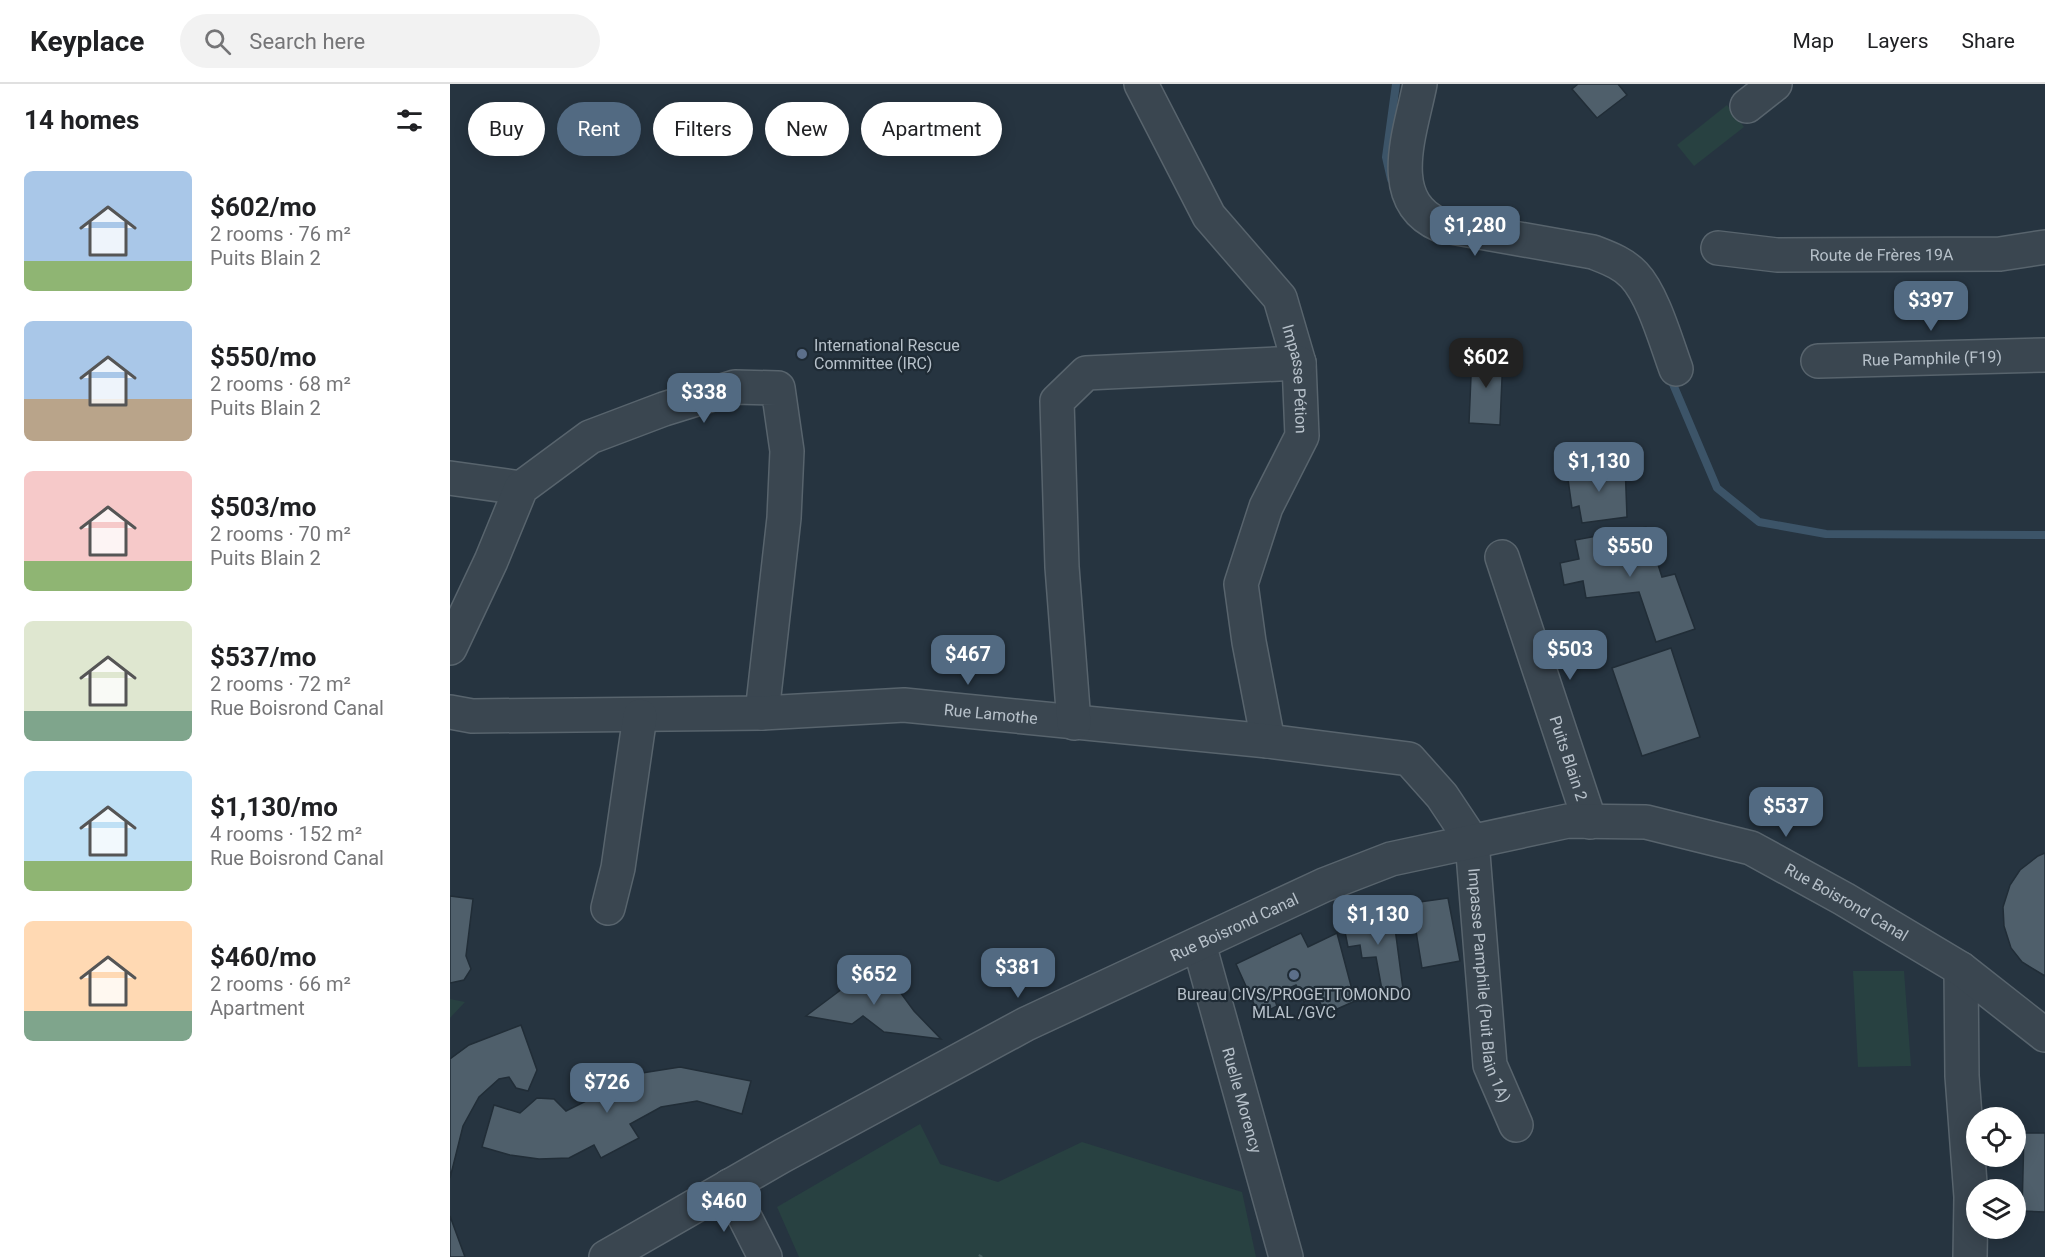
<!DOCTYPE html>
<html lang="en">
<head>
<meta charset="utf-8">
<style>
	body { margin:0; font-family:Roboto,sans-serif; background:#f2f2f2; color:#202124; height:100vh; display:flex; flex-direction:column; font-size:22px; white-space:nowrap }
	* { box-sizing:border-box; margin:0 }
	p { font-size:20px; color:#757577 }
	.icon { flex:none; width:33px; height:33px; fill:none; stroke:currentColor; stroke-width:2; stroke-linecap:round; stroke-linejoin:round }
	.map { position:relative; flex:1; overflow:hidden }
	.sheet { display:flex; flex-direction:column; background:#fff; width:450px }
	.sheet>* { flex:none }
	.top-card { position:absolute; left:18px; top:18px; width:570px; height:54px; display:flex; gap:12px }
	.controls { position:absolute; left:1516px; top:1023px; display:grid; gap:12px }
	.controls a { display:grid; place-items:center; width:60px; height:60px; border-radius:50%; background:#fff; box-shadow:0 3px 15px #0003; font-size:30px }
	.price { position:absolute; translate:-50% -51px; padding:0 14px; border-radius:12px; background:#526a82; color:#fff; font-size:20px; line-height:39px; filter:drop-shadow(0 2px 3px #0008) }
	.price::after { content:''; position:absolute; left:50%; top:36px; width:18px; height:14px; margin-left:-9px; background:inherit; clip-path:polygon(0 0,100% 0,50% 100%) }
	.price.on { background:#222; color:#fff }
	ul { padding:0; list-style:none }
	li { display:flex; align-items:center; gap:18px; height:150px; padding:0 24px }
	li span { display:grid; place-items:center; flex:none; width:168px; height:120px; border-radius:9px; color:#555 }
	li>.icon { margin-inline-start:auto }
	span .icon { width:72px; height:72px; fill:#fffc; stroke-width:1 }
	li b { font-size:26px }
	h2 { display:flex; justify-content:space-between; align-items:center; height:72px; padding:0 24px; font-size:26px }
	.tag { padding:0 21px; border-radius:27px; background:#fff; box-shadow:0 3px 15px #0003; font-size:21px; line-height:54px }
	.tag.on { background:#526a82; color:#fff }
	header { display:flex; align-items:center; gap:36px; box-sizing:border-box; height:84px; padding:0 30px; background:#fff; border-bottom:2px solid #e0e0e0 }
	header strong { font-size:28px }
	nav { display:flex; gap:33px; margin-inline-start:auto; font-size:21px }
	.search { width:420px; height:54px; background:#f2f2f2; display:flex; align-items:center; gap:15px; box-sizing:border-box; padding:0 21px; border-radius:33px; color:#757577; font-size:22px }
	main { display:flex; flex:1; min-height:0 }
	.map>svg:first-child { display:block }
</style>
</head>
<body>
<header>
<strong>Keyplace</strong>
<div class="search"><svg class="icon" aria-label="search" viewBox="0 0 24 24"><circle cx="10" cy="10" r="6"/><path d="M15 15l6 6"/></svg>Search here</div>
<nav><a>Map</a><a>Layers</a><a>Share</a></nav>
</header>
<main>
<section class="sheet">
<h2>14 homes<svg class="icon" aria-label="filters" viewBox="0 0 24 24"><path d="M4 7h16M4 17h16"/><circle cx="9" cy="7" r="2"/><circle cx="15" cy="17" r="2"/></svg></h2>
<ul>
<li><span style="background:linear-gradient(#a9c7e8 75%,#8fb573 0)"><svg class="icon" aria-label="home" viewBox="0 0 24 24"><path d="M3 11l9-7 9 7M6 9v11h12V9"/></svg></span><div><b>$602/mo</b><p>2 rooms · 76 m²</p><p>Puits Blain 2</p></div></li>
<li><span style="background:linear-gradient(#a9c7e8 65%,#b9a48a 0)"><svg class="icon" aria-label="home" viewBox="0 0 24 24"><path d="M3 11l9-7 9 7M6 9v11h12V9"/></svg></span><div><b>$550/mo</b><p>2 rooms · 68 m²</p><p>Puits Blain 2</p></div></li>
<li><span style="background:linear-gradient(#f6c9c9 75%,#8fb573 0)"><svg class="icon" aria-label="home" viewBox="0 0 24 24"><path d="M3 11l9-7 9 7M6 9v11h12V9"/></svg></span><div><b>$503/mo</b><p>2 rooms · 70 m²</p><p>Puits Blain 2</p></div></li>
<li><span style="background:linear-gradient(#dfe7d0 75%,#7fa58c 0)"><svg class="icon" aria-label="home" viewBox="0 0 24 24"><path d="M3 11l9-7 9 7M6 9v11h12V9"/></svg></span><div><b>$537/mo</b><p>2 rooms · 72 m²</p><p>Rue Boisrond Canal</p></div></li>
<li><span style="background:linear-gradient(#bfe0f5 75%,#8fb573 0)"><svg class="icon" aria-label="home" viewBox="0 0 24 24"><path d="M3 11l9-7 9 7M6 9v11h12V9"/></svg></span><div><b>$1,130/mo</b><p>4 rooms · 152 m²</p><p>Rue Boisrond Canal</p></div></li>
<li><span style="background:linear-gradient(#ffd9b3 75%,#7fa58c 0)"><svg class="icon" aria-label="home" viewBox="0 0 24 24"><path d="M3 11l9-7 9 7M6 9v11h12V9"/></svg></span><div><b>$460/mo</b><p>2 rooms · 66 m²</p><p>Apartment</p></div></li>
</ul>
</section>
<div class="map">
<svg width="1595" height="1173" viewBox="0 0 1595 1173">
	<rect width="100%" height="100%" fill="#263440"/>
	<g fill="#284141">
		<path d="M1277,21l17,22 -50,39 -17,-21z"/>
		<path d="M1403,887h51l7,95 -53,1z"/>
		<path d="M0,915l15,3 -15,16z"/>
		<path d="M470,1040l20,40 58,18 84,-40 160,50 14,65h-457l-22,-50z"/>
	</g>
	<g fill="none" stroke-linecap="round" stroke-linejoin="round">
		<g stroke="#3c5468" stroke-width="8">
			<path d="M941,95l-5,-22 10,-73"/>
			<path d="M1220,293l47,111 42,34 67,12 219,1"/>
		</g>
	</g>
	<g fill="#4f5f6b" stroke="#212d37" stroke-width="1.5">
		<path d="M1128,0h40l9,11 -30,23 -25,-29z"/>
		<path d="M1022,269l31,2 -3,70 -31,-2z"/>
		<path d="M1175,379l2,54 -45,6 -3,-17 -7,2 -5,-36z"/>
		<path d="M1196,443l16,50 13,-3 20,55 -39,13 -17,-50 -53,6 -3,-17 -19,4 -4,-22 19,-4 -4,-19z"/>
		<path d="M1221,564l29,89 -58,19 -30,-88z"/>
		<path d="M1595,769v123l-23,-14 -11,-14 -7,-22 -1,-19 7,-22 10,-15 18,-14z"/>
		<path d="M0,812l23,3 -7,57 5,13 -7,11 -14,3z"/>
		<path d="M998,814l12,63 -38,7 -7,-43 -6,2 -4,-23z"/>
		<path d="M943,829l10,76 -21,1 -6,-33 -14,1 -2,-13 -12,2 -5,-25z"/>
		<path d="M851,849l7,14 29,-14 18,68 -29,13 -10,-19 -12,7 -8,-17 -23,10 4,11 -18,9 -23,-51z"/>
		<path d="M428,878l36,49 27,28 -57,-7 -21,-16 -11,8 -46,-8z"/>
		<path d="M71,941l16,45 -9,21 -12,-3 -7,-11 -10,2 -20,18 -16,29 -13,52v-119l19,-14z"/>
		<path d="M230,983l71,14 -9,33 -45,-13 -36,6 -31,17 9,14 -38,20 -7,-13 -25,13 -30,1 -29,-4 -28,-8 12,-42 26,8 17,-15 17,1 12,12 76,-38z"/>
		<path d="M1574,1049h21v79l-23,-1z"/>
		<path d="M0,1132l15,41h-15z"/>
	</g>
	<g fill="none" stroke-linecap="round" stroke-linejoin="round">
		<g stroke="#58646d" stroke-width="36">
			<g id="minor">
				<path id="s1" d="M691,0l68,132 71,82 19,65 3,73 -36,71 -25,77 8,58 19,99"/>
				<path d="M970,0c-9,47 -37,116 20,141l153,27c15,6 30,11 41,23 19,20 32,67 42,94"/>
				<path d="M1297,22l28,-22"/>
				<path id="s2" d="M1268,164l59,7 223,-1 45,-7"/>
				<path id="s3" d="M1368,277l227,-6"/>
				<path d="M0,394l71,10"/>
				<path id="s4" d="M1052,473l88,265"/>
				<path d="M0,564l41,-87 30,-73 69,-51 74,-28 71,-22 43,1 9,63 -3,67 -22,195"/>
				<path id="s5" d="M0,628l22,4 290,-3 142,-8 364,36 141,18 33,37 30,45 18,224 26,60"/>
				<path d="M624,639l-12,-156 -5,-166 29,-28 213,-10"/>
				<path d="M158,824l10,-40 22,-152"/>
				<path id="s6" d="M749,860l87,313"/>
				<path d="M1511,885l1,107 9,121 -1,60"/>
				<path d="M279,1102l36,71"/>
				<path id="s7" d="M156,1173l176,-101 244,-132 298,-139 67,-26 177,-38 78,1 105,26 93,51 117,70 84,66"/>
			</g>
		</g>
		<path stroke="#465d5d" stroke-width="4" stroke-dasharray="4.5 4.5" stroke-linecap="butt" d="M530,1173l1,-2"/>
		<use href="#minor" stroke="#3a4650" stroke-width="33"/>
	</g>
	<g fill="#5c6f8a" stroke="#1f2b35" stroke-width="2">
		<circle cx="352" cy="270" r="6"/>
		<circle cx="844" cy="891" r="6"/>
	</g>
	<g text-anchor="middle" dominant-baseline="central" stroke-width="4.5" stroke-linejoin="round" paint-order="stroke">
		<g font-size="16" fill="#b7c1ca" stroke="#1f2b35">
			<text stroke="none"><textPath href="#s2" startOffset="164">Route de Frères 19A</textPath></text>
			<text stroke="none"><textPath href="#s3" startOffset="114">Rue Pamphile (F19)</textPath></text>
			<text stroke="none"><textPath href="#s1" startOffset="340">Impasse Pétion</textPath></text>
			<text stroke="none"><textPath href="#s5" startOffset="542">Rue Lamothe</textPath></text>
			<text stroke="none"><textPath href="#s4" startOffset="212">Puits Blain 2</textPath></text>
			<text stroke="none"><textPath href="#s7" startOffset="1358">Rue Boisrond Canal</textPath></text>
			<text stroke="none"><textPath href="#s7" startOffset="710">Rue Boisrond Canal</textPath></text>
			<text stroke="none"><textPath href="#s5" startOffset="1212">Impasse Pamphile (Puit Blain 1A)</textPath></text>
			<text stroke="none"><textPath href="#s6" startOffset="162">Ruelle Morency</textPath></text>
		</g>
		<g font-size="16" fill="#b7c1ca" stroke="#1f2b35" text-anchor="start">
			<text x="364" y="261">International Rescue<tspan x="364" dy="18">Committee (IRC)</tspan></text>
			<text x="844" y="910" text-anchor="middle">Bureau CIVS/PROGETTOMONDO<tspan x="844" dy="18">MLAL /GVC</tspan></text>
		</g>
	</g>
</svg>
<div class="controls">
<a><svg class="icon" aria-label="locate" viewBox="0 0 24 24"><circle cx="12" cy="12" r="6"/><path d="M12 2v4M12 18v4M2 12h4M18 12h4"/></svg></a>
<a><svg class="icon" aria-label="layers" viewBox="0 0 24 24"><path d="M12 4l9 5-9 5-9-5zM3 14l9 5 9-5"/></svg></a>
</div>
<b class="price" style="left:1025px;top:173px">$1,280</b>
<b class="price" style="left:1481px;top:248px">$397</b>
<b class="price on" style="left:1036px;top:305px">$602</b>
<b class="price" style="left:254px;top:340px">$338</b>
<b class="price" style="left:1149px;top:409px">$1,130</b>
<b class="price" style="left:1180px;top:494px">$550</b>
<b class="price" style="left:1120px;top:597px">$503</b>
<b class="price" style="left:518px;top:602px">$467</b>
<b class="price" style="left:1336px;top:754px">$537</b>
<b class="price" style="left:928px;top:862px">$1,130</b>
<b class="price" style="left:568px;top:915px">$381</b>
<b class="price" style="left:424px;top:922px">$652</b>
<b class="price" style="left:157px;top:1030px">$726</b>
<b class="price" style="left:274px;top:1149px">$460</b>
<div class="top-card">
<a class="tag">Buy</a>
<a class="tag on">Rent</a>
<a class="tag">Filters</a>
<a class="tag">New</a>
<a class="tag">Apartment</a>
</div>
</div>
</main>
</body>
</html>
